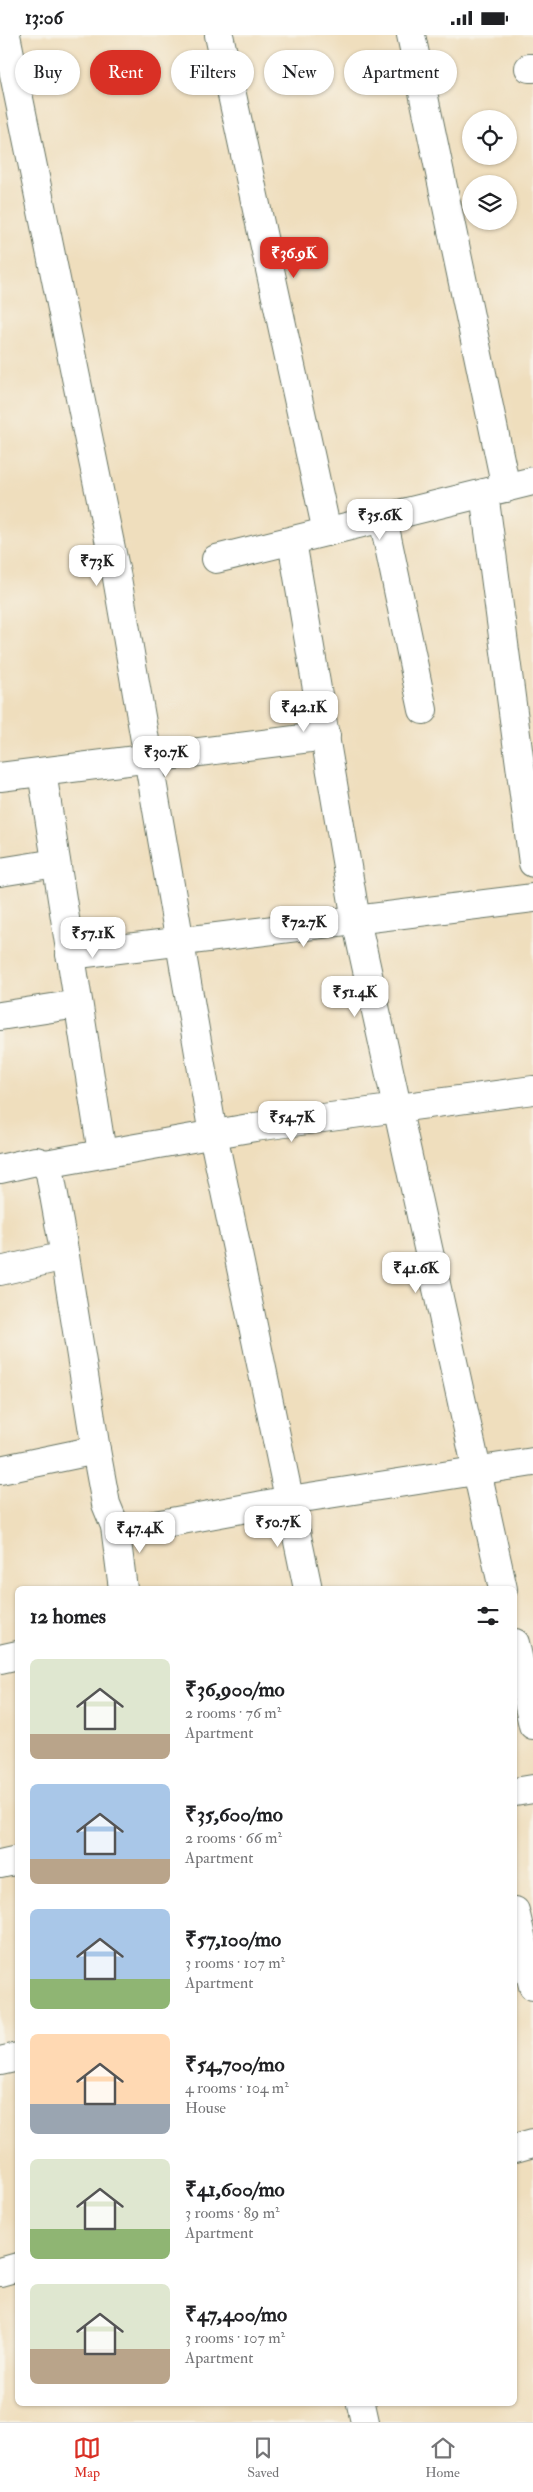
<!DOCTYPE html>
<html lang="en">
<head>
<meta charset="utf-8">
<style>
	body { margin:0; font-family:"IM FELL Double Pica",serif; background:#f6f6f6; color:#202124; height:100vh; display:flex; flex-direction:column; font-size:19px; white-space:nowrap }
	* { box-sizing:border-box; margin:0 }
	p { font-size:16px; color:#757577 }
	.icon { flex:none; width:28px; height:28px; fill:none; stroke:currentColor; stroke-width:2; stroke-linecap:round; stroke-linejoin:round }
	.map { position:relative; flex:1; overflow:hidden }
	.sheet { position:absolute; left:15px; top:1551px; width:502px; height:820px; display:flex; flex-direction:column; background:#fff; border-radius:8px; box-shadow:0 1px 4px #0004 }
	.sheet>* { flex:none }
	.top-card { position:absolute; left:15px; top:15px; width:504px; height:45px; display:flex; gap:10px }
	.controls { position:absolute; left:462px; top:75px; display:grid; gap:10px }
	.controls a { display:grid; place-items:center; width:55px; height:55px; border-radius:50%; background:#fff; box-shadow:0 1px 4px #0004; font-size:25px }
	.price { position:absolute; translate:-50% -42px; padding:0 11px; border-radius:10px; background:#fff; color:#222; font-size:16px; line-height:32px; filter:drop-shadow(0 1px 2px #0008) }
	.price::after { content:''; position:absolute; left:50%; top:30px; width:15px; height:11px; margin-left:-8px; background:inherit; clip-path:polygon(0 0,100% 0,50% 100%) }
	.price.on { background:#d93025; color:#fff }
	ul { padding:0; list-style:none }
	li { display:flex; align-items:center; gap:15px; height:125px; padding:0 15px }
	li span { display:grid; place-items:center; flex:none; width:140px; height:100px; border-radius:8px; color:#555 }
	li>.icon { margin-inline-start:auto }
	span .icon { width:60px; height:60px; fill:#fffc; stroke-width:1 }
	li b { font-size:21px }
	h2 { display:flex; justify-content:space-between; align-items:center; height:60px; padding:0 15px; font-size:21px }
	.chip { padding:0 18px; border-radius:22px; background:#fff; box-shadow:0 1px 4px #0004; font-size:18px; line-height:45px }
	.chip.on { background:#d93025; color:#fff }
	.status { display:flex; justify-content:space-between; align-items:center; height:35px; padding:0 25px; background:#fff; direction:ltr }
	.status svg { height:14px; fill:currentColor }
	.menu { display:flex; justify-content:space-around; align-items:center; height:70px; border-top:1px solid #e0e0e0; background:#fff; font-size:14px; color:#757577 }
	.menu a { display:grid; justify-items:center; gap:2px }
	.menu .on { color:#d93025 }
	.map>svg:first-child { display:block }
</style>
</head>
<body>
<div class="status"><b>13:06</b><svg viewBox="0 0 49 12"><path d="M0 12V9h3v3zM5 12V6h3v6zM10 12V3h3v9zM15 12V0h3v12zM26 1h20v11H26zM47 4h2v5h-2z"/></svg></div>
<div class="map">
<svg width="533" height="2387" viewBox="0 0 533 2387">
	<rect width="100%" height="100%" fill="#f7f3e8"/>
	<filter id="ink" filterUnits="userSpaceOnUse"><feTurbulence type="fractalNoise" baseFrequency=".02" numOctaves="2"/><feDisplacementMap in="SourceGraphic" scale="10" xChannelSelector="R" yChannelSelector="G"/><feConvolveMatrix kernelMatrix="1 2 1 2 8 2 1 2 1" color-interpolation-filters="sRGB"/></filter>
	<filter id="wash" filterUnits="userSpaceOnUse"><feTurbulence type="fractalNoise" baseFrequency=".0096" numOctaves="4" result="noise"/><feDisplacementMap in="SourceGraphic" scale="20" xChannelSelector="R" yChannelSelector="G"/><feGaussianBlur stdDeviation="1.12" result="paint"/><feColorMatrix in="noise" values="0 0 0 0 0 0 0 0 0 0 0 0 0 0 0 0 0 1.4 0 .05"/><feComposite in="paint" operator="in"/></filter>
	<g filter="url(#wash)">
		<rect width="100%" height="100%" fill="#efdebd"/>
	</g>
	<g filter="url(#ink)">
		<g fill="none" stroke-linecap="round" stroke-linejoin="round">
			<g stroke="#687564" stroke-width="30">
				<g id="street">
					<path d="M6,0l111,543 96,556 95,455"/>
					<path d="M219,0l108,497"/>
					<path d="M411,0l95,453"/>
					<path d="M529,33h4"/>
					<path d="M484,458l49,370"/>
					<path d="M383,483l40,192"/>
					<path d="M292,506l64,379 147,669"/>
					<path d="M216,524l317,-78"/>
					<path d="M42,737l60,381"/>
					<path d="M0,742l326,-41"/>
					<path d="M0,837l56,-9"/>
					<path d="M70,920l463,-57"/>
					<path d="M0,981l78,-12"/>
					<path d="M45,1129l210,-37 278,-37"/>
					<path d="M0,1134l36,-8 9,3 5,9 15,83 31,194 10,54 9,22 8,63"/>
					<path d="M0,1236l65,-15"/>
					<path d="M0,1435l96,-20"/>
					<path d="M115,1491l18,3 157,-29 243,-38"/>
					<path d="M515,1608l18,82"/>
					<path d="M0,1624l18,-4"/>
					<path d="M515,1757l18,-3"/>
					<path d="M0,1829l18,-4"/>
					<path d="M515,1876l18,75"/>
					<path d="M0,2026l18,-4"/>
					<path d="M515,2113l18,-5"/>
					<path d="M0,2237l18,-5"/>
					<path d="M361,2369l4,18"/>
				</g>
			</g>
			<use href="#street" stroke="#fff" stroke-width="28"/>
		</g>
	</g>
</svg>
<div class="controls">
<a><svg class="icon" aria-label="locate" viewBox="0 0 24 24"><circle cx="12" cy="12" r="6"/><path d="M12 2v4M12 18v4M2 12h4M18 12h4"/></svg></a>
<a><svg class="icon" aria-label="layers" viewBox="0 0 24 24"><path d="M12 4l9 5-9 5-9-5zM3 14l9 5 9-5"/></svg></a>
</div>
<b class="price on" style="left:294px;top:244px">₹36.9K</b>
<b class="price" style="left:380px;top:506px">₹35.6K</b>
<b class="price" style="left:97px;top:552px">₹73K</b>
<b class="price" style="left:304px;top:698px">₹42.1K</b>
<b class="price" style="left:166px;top:743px">₹30.7K</b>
<b class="price" style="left:304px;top:913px">₹72.7K</b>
<b class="price" style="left:93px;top:924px">₹57.1K</b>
<b class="price" style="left:355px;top:983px">₹51.4K</b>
<b class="price" style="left:292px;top:1108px">₹54.7K</b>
<b class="price" style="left:416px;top:1259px">₹41.6K</b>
<b class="price" style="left:278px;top:1513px">₹50.7K</b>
<b class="price" style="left:140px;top:1519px">₹47.4K</b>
<div class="top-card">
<a class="chip">Buy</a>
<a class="chip on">Rent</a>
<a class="chip">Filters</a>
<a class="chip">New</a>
<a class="chip">Apartment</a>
</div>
<section class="sheet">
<h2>12 homes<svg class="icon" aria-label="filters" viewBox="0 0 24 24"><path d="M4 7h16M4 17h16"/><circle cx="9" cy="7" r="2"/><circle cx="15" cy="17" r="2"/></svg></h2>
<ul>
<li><span style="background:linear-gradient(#dfe7d0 75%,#b9a48a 0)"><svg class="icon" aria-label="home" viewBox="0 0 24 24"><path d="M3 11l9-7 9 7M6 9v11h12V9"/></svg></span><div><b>₹36,900/mo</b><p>2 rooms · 76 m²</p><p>Apartment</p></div></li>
<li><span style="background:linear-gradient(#a9c7e8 75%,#b9a48a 0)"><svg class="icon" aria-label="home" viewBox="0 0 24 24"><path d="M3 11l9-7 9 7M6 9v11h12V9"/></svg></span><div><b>₹35,600/mo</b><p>2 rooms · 66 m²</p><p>Apartment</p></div></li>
<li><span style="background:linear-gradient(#a9c7e8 70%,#8fb573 0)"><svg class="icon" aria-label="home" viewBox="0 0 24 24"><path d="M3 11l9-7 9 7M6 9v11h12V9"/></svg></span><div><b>₹57,100/mo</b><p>3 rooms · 107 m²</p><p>Apartment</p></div></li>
<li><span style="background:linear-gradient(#ffd9b3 70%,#9aa5b1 0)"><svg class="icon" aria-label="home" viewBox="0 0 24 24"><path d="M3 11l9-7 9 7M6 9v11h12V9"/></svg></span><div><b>₹54,700/mo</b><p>4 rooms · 104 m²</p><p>House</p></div></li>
<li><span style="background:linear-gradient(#dfe7d0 70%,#8fb573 0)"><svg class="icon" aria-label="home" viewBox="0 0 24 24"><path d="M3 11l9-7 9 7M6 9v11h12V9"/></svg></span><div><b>₹41,600/mo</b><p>3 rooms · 89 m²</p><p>Apartment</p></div></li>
<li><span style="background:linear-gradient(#dfe7d0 65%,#b9a48a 0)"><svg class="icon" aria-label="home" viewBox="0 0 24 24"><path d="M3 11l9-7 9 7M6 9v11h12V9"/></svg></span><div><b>₹47,400/mo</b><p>3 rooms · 107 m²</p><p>Apartment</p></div></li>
</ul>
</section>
</div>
<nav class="menu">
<a class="on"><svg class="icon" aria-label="map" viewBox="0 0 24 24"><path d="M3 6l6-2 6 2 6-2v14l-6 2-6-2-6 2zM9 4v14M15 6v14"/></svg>Map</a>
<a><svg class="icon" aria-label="saved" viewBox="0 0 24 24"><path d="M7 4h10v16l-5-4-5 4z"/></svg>Saved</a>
<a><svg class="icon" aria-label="home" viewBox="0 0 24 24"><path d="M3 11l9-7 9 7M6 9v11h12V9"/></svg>Home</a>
</nav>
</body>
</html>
